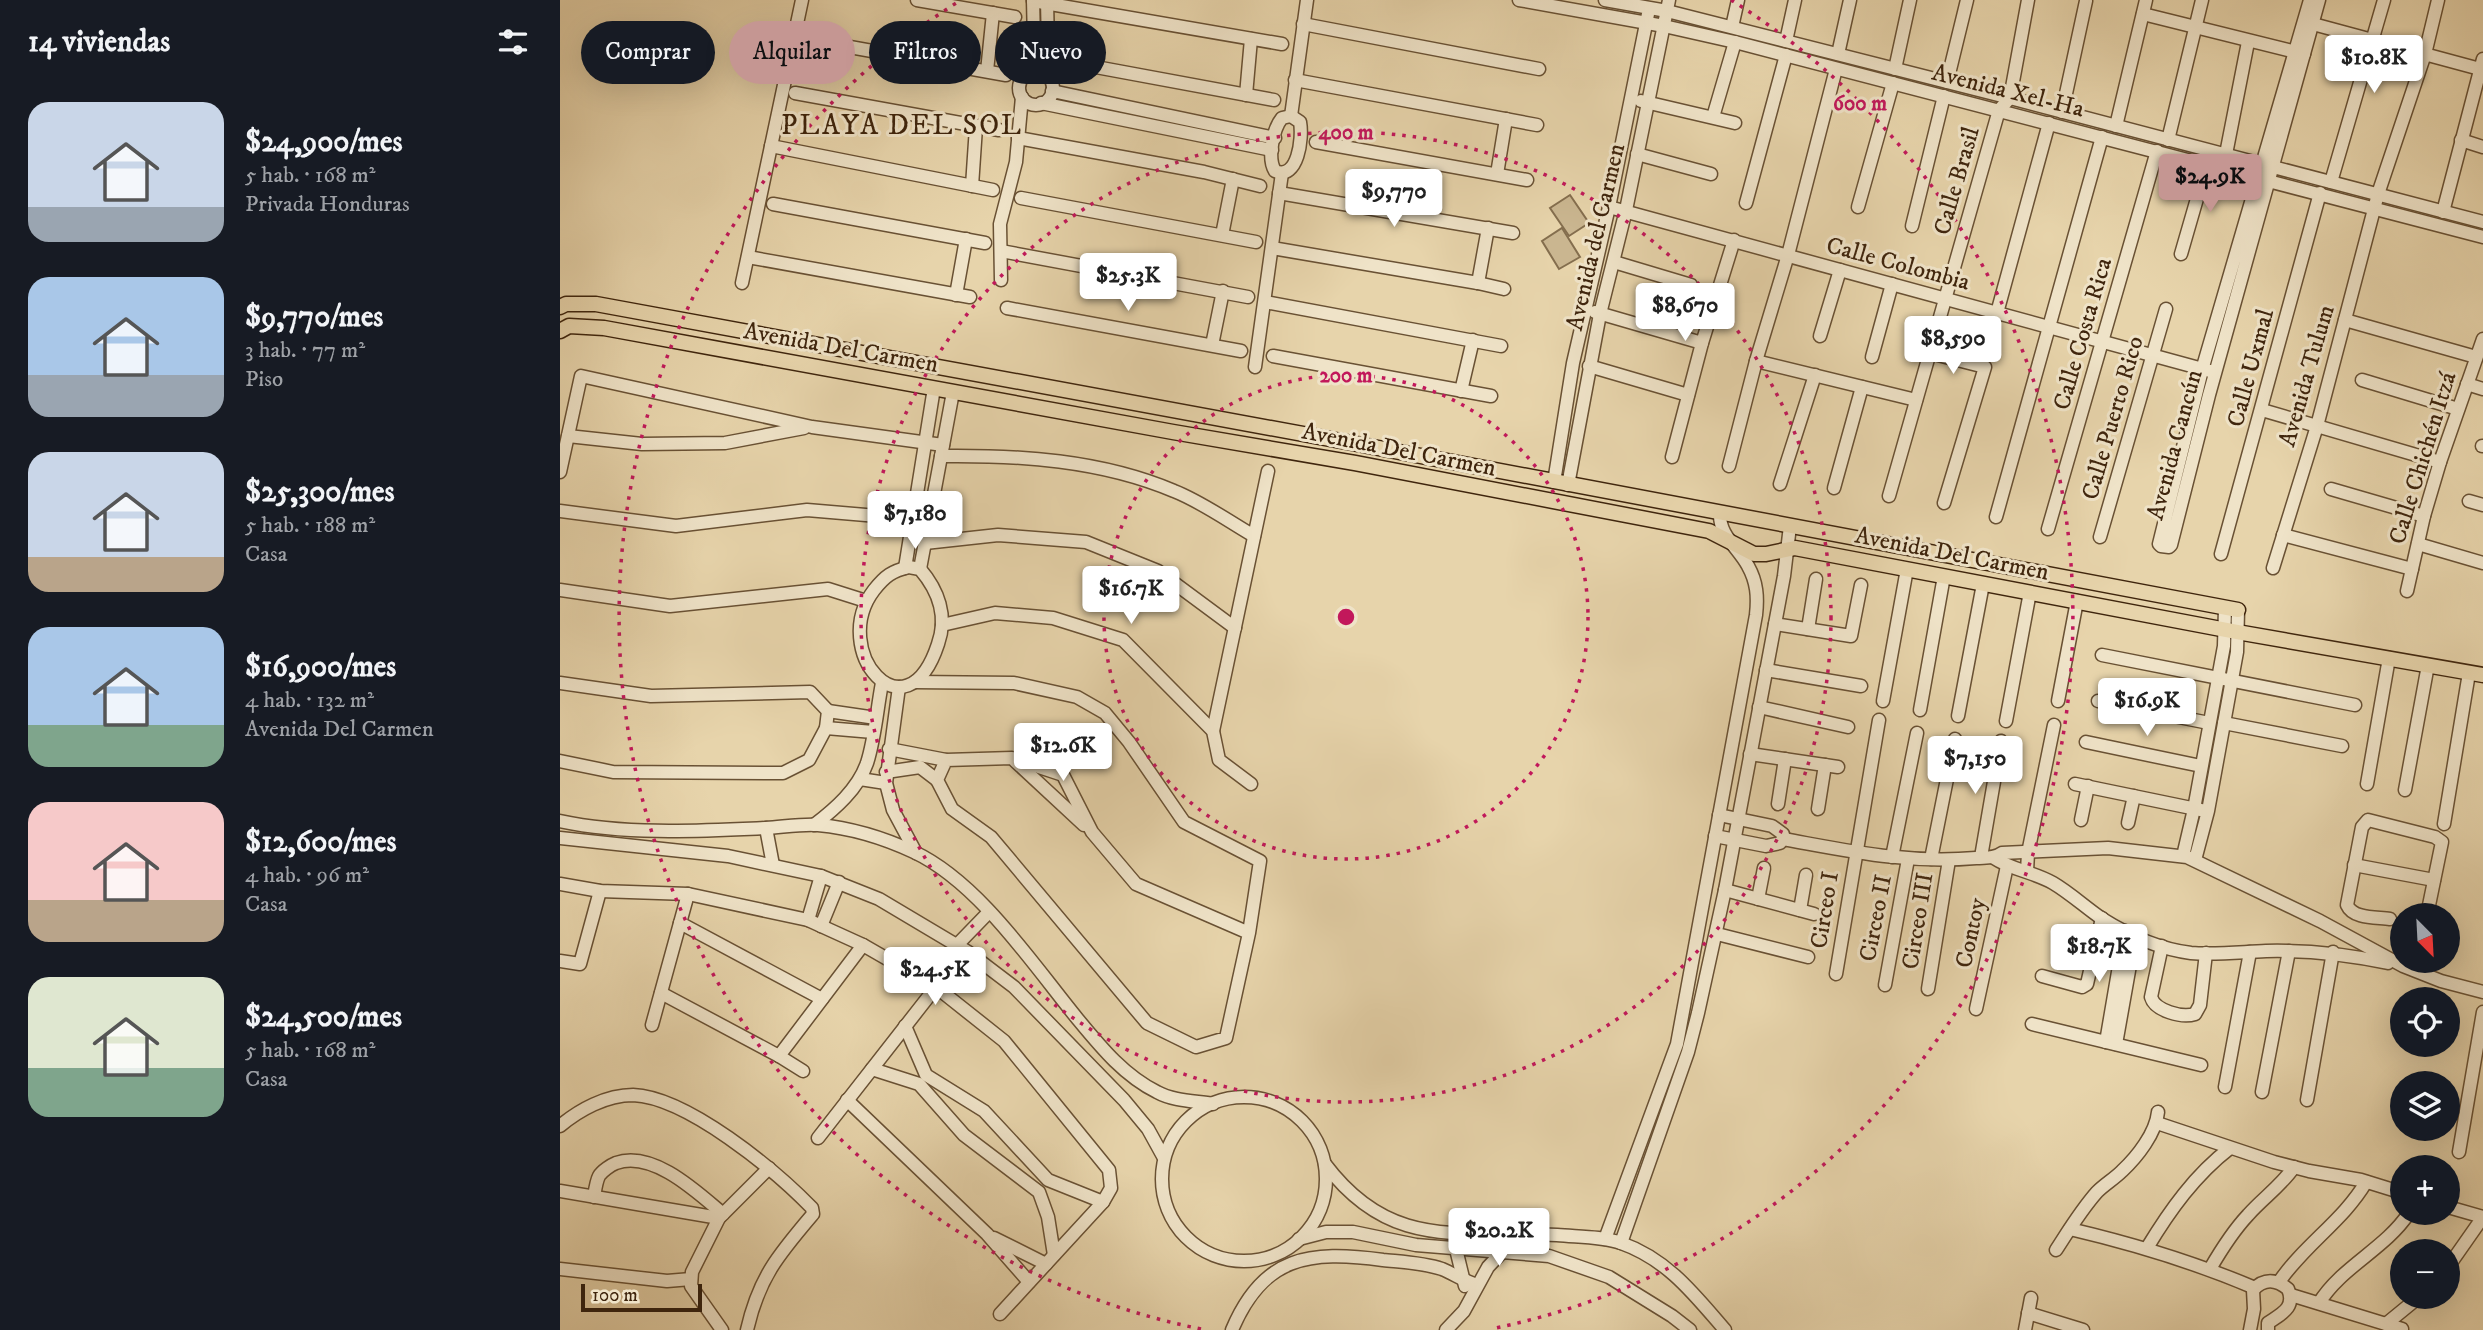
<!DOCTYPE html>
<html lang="es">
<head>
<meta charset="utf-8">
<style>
	body { margin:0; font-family:"IM FELL DW Pica",serif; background:#20242c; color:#f1f3f6; height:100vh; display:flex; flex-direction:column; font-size:26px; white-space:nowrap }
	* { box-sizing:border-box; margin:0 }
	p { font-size:23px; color:#9ea1a6 }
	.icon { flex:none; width:38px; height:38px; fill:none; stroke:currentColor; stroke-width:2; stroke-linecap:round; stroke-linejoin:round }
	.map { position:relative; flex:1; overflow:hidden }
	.drawer { display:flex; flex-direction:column; background:#171b24; width:560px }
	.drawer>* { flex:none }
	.guide { position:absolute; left:21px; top:21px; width:665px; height:63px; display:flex; gap:14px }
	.needle { width:46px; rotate:156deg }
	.controls { position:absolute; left:1830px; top:903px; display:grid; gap:14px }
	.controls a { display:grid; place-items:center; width:70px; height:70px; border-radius:50%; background:#171b24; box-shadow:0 7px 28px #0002; font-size:35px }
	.scale { position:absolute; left:21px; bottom:18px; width:121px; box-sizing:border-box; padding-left:7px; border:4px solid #3f250d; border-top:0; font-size:19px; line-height:24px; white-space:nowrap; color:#3f250d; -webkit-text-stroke:5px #efe3c8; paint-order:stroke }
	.price { position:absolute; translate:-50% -60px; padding:0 16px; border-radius:7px; background:#fff; color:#222; font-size:23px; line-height:46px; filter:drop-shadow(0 2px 4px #0008) }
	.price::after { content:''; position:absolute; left:50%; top:42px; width:21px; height:16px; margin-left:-10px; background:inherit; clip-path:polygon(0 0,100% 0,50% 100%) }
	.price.current { background:#c59692; color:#111 }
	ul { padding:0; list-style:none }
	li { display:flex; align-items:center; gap:21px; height:175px; padding:0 28px }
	li span { display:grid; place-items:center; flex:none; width:196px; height:140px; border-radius:21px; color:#555 }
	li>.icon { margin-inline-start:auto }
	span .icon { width:84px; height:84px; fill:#fffc; stroke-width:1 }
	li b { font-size:30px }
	h2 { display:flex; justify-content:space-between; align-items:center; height:84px; padding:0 28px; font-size:30px }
	.chip { padding:0 24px; border-radius:32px; background:#171b24; box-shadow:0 7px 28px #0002; font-size:24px; line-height:63px }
	.chip.current { background:#c59692; color:#111 }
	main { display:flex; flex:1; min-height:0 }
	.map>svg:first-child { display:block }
</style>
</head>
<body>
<main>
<section class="drawer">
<h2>14 viviendas<svg class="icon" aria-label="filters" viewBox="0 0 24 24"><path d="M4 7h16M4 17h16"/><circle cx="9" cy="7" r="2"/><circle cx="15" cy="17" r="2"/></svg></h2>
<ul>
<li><span style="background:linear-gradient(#c9d6e8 75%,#9aa5b1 0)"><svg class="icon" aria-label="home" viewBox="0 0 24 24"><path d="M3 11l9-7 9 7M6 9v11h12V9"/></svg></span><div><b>$24,900/mes</b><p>5 hab. · 168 m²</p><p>Privada Honduras</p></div></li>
<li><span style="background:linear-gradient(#a9c7e8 70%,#9aa5b1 0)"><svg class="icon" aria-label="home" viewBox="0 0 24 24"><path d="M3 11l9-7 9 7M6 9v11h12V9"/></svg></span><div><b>$9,770/mes</b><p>3 hab. · 77 m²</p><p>Piso</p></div></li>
<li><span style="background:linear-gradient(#c9d6e8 75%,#b9a48a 0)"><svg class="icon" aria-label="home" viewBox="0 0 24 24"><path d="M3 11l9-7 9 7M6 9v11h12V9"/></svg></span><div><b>$25,300/mes</b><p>5 hab. · 188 m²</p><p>Casa</p></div></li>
<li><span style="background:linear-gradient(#a9c7e8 70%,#7fa58c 0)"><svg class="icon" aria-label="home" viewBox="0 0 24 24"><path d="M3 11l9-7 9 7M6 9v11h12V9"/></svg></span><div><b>$16,900/mes</b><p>4 hab. · 132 m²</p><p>Avenida Del Carmen</p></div></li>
<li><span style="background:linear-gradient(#f6c9c9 70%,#b9a48a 0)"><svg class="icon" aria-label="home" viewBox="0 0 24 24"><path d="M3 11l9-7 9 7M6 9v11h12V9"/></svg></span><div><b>$12,600/mes</b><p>4 hab. · 96 m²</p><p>Casa</p></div></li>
<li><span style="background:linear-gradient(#dfe7d0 65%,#7fa58c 0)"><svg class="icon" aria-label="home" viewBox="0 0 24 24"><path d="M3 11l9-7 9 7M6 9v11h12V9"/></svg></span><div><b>$24,500/mes</b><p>5 hab. · 168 m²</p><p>Casa</p></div></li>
</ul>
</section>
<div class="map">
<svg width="1923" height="1330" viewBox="0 0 1923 1330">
	<rect width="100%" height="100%" fill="#e7d4ab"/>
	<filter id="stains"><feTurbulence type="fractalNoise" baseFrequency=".00286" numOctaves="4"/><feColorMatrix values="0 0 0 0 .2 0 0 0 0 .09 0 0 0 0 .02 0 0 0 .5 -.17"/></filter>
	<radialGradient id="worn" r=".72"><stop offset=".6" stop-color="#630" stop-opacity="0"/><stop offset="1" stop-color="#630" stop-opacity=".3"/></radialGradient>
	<g fill="#cab690" stroke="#846e4e" stroke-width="2">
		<path d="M1010,195l19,28 -20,13 -19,-28z"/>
		<path d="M1002,228l18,29 -21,12 -17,-28z"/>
	</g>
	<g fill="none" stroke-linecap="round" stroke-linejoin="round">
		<g stroke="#695134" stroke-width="15">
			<g id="minor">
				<path d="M357,0l98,17"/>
				<path d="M959,0l145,26 71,16 748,195"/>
				<path d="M1045,0l62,11 343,87 473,124"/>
				<path d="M1750,0l-108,370 -43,174 2,2 8,1 2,-2 38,-150 110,-395"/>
				<path d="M473,1l249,43"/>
				<path d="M1583,14l161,40"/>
				<path d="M743,24l236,45"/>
				<path d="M1753,24l167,45"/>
				<path d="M1172,27l6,-27"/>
				<path d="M234,37l212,38"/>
				<path d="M1226,41l9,-41"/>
				<path d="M1278,54l12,-54"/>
				<path d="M498,60l216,40"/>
				<path d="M1335,69l15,-69"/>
				<path d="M427,71l6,-58"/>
				<circle cx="476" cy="88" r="17"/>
				<path d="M467,73l7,-32 -1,-41"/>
				<path d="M483,73l5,-25 -1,-48"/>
				<path d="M735,80l242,45"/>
				<path d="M1387,82l20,-82"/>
				<path d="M492,91l223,47"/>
				<path d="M235,93l204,37"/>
				<path d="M686,95l5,-56"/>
				<path d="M1081,101l94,22"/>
				<path d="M481,103l231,47"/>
				<path d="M1502,112l24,-111"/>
				<path d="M731,116l9,6c3,16 -2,59 -25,49 -8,-13 -2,-42 7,-53z"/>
				<path d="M731,116l16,-116"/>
				<path d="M1153,117l22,-75"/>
				<path d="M1556,126l30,-126"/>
				<path d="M458,138l186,34 56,14"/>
				<path d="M1608,140l34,-140"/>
				<path d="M1901,140l22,7"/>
				<path d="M756,142l211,38"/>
				<path d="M211,146l222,44"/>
				<path d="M1077,154l74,20"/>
				<path d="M1666,154l22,-112"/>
				<path d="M937,174l9,-55"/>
				<path d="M1771,182l53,-182"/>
				<path d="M412,186l4,-59"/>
				<path d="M719,193l234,40"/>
				<path d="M461,198l235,44"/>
				<path d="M1186,203l40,-148"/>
				<path d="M213,204l212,39"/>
				<path d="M1049,207l601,164"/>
				<path d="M1298,207l35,-124"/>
				<path d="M1883,212l40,-153"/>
				<path d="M1352,226l32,-130"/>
				<path d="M662,235l11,-56"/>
				<path d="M712,248l206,35 26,6"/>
				<path d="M441,251l247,46"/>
				<path d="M1621,254l26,-90"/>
				<path d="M188,257l222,40"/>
				<path d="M1054,262l77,23"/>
				<path d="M441,280l-1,-56 16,-62 6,-65"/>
				<path d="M182,283l60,-283"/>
				<path d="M918,283l10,-55"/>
				<path d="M396,295l10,-56"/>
				<path d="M705,302l236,44"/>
				<path d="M447,308l234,43"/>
				<path d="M1035,312l107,31"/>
				<path d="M1437,313l52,-190"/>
				<path d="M1785,320l131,37"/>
				<path d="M1260,336l20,-66"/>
				<path d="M652,345l11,-54"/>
				<path d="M1370,353l55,14 -41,136"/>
				<path d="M713,356l218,40"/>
				<path d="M1312,357l20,-73"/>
				<path d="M1196,361l160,39"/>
				<path d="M1029,366l99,29"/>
				<path d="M695,367l27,-194"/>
				<path d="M1802,380l96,29"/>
				<path d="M1907,384l16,5"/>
				<path d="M901,391l12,-51"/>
				<path d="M1702,410l178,52"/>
				<path d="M8,436l74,8 83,-1 79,-15"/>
				<path d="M1922,446h1"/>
				<path d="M381,456c78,-1 160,4 233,35 28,11 54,30 80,45"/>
				<path d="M1112,457l30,-114 32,-103"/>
				<path d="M1169,466l27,-105 32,-106 48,-186"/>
				<path d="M0,472l21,-96 231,51 131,18"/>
				<path d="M994,482l19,-119 36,-156 39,-193"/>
				<path d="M1220,484l35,-109"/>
				<path d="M1008,485l32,-171 26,-104 43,-210"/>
				<path d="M1274,488l28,-101"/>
				<path d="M1771,489l93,27"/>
				<path d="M1329,496l110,-386 11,-12 18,-98"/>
				<path d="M1909,501l14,4"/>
				<path d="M0,511l116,15 131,-16 106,9"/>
				<path d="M1436,517l106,-380"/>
				<path d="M1488,529l109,-378"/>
				<path d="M1723,535l129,34"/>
				<path d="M1540,537l66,-228"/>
				<path d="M365,543l73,-8 88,7 72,29 77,57"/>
				<path d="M1858,544l65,19"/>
				<path d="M1661,554l99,-361"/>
				<path d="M349,567l11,2c18,21 28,47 18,75 -32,98 -110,6 -64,-54 11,-14 18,-19 35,-23z"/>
				<path d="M345,568l29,-180"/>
				<path d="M1713,568l44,-142 61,-232 47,-140 13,-54"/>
				<path d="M360,569l33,-177"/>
				<path d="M0,590l110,16 158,-17 38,12"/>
				<path d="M1847,591l17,-75 16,-54 43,-123"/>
				<path d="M1215,624l76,12 10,-51"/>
				<path d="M382,625l53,-12 58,5 70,22 90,91 6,29 32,24"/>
				<path d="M1248,629l8,-50"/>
				<path d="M1542,655l253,50"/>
				<path d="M1206,670l95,16"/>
				<path d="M355,682l99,1 63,14 28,16 24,29 55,80 76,39 -11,72 -23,105 -30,9 -49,-24 -156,-186 -39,-28 -15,-29 9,-20 66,-2 51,17 29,57 44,52 113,49"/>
				<path d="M0,683l91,13 159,-4 18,19 -2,17 -17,32 -26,13 -170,-1 -53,-11"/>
				<path d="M339,687l-13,96 7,27 23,43"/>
				<path d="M1323,701l24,-132"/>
				<path d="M1498,701l19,-100"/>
				<path d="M1538,701l111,22"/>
				<path d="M1199,707l89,20"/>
				<path d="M1360,710l24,-134"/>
				<path d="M268,711l48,7"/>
				<path d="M1398,716l25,-132"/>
				<path d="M1446,721l24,-129"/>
				<path d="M1664,723l118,23"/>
				<path d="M266,728l47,4"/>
				<path d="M653,731l55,-260"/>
				<path d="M1526,742l115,24"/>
				<path d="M329,749l57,11"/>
				<path d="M1190,754l88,13"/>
				<path d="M455,761l69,64"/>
				<path d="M326,772l34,-5 17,13"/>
				<path d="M300,779l26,4"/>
				<path d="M1515,784l126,26"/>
				<path d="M1807,784l22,-126"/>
				<path d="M1845,790l23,-125"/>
				<path d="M1218,804l7,-45"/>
				<path d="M1258,809l7,-44"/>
				<path d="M1159,815l53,11 11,8v5"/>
				<path d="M1521,820l7,-34"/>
				<path d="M0,821c66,14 138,10 206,7 17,-1 35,-4 52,-3 34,3 66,13 96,27 64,30 118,111 162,165 24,29 47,58 81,75 16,9 38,9 56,12"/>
				<path d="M1568,823l6,-27"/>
				<path d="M1884,824l25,-151"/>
				<path d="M254,825c21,-16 44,-36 53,-62 8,-25 10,-54 15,-80"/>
				<path d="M206,828l7,37"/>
				<path d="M1155,836l51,10 14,-3 3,-4c67,12 124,25 193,19 10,-1 17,1 26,-5l106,-5 79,9 133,64 83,45 38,15 42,11"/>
				<path d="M0,838l168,18 93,20 58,23 89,53 46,35 110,113 24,29 16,29"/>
				<path d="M1623,856l11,-47 30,-163 1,-38"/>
				<path d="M1332,857l25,-124"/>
				<path d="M1421,857l20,-116"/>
				<path d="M1434,858c18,12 40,14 59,25 17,10 32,24 48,35 27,17 58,31 90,35 25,2 50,-1 75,-2 43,-1 80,3 122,12"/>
				<path d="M1371,859l24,-120"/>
				<path d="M1635,860l13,-49 29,-159 1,-42"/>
				<path d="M1794,865l80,15"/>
				<path d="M1467,871l1,-18 26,-128"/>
				<path d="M0,884l40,7 88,3 120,26 55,25 73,42 68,54 105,129 2,18 -8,14 -103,112"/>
				<path d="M1165,890l89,24"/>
				<path d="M1198,899l6,-31"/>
				<path d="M1240,910l6,-35"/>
				<path d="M1830,919c-14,-2 -37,0 -43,-14l15,-78 6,-7 67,17 7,5 -15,73"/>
				<path d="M248,920l13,-44"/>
				<path d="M120,923l142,76"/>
				<path d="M261,926l18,-44"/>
				<path d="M1157,934l91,23"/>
				<path d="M397,945l32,-33"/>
				<path d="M1602,946l-11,51c4,14 31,21 44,17l5,-9 6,-52"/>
				<path d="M0,961l20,3 20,-73"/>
				<path d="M1276,974l43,-254"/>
				<path d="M1482,976l40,11 5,-3 15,-66"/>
				<path d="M1325,985l23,-126"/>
				<path d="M1368,989l21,-129"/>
				<path d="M101,993l118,63 24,15"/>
				<path d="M1416,1009l31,-143"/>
				<path d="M1472,1024l169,41"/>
				<path d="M92,1025l36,-131"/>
				<path d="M345,1026l21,49 58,36 64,69 55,22"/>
				<path d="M1546,1042l19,-111"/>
				<path d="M1556,1044l19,-107"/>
				<path d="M219,1056l84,-111"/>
				<path d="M312,1069l47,15 45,51 75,57 9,25 6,38"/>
				<path d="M1665,1087l25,-135"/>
				<path d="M1702,1092l27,-141"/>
				<circle cx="684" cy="1179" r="82"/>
				<path d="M287,1100l140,134 42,48"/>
				<path d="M1747,1100l26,-148"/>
				<path d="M1597,1123l117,39 35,9 52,9 42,13"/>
				<path d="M0,1126c19,-16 46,-31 73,-31 54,2 142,75 179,113l1,6c-34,40 -54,63 -66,116"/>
				<path d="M258,1138l118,-151"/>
				<path d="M1899,1152l24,-140"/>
				<path d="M765,1164c67,89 137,65 232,71 21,2 44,1 64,8 46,16 73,51 104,87"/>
				<path d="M0,1191l159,27"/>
				<path d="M34,1197c1,-6 2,-15 5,-21 3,-5 12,-11 17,-13 37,-13 81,29 107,51"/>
				<path d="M1888,1207l35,10"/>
				<path d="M1510,1229c64,15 124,33 185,59"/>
				<path d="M434,1238l52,26"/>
				<path d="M739,1239l27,-7h27l63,13 133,11 60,21 63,39 18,14"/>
				<path d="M1045,1239l72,-195 79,-429c2,-18 1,-33 -8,-49 -10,-19 -29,-30 -28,-53"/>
				<path d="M1061,1243l67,-191 10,-39 27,-123 59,-314 6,-50"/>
				<path d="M1587,1248c23,-38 48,-73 83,-100"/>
				<path d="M896,1249l9,37"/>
				<path d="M1496,1250c13,-20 25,-40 41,-58 8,-8 17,-13 25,-21 15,-14 34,-38 36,-59"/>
				<path d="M1888,1267l35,-50"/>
				<path d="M0,1269l107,12 24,-2"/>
				<path d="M1650,1269c11,-19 23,-38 38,-54 15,-17 33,-29 46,-48"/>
				<path d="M1719,1282c25,-37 65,-62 87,-100"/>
				<path d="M1731,1295l111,34"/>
				<path d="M1759,1303c22,-36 66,-54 90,-90"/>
				<path d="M1468,1313l55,17"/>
				<path d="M1826,1324l33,-27"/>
				<path d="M162,1330l-31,-44 1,-14 27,-54 50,-50"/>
				<path d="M672,1330c31,-74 77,-80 151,-70 19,2 41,3 59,9 12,5 22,12 35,16"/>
				<path d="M886,1330l18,-19 24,-44 15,-16"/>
				<path d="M1465,1330l6,-32"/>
				<path d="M1690,1330l4,-21 -1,-19c11,-12 23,-11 35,-1 8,19 -7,25 -20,34v7"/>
			</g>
		</g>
		<g stroke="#3f250d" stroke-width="17">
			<g id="major">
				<path d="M0,307l6,-3h30l756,139 886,167"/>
				<path d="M0,331l9,-5 35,2 569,104 182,31 354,68 45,23h12l29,-6 442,84 246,43"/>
			</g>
		</g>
		<use href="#minor" stroke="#efe3c8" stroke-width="12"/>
		<use href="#major" stroke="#e7d4ab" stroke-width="14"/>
	</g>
	<g fill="none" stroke="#c2185b" stroke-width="3.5" stroke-dasharray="3.5 7">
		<circle cx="786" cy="617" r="242"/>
		<circle cx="786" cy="617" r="485"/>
		<path d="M641 1329A727 727 0 0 1 401 0M1171 0A727 727 0 0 1 931 1329"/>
	</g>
	<g text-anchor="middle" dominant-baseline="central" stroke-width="6" stroke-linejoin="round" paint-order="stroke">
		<g font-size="24" fill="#3f250d" stroke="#efe3c8">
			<text transform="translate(1448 91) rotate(14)">Avenida Xel-Ha</text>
			<text transform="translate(1397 181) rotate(-74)">Calle Brasil</text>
			<text transform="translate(1036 237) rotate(-77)">Avenida del Carmen</text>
			<text transform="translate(1338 264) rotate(15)">Calle Colombia</text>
			<text transform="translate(1523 334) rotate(-74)">Calle Costa Rica</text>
			<text transform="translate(281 348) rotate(10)">Avenida Del Carmen</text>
			<text transform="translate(1691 368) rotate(-75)">Calle Uxmal</text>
			<text transform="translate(1747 376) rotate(-74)">Avenida Tulum</text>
			<text transform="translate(1553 418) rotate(-74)">Calle Puerto Rico</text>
			<text transform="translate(1615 445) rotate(-75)">Avenida Cancún</text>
			<text transform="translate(839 450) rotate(11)">Avenida Del Carmen</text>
			<text transform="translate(1863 458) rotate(-73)">Calle Chichén Itzá</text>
			<text transform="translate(1392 554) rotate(11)">Avenida Del Carmen</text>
			<text transform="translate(1265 910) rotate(-81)">Circeo I</text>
			<text transform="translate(1316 918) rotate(-79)">Circeo II</text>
			<text transform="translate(1358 921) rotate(-81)">Circeo III</text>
			<text transform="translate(1411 933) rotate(-78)">Contoy</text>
		</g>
		<g font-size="28" letter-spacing="2" fill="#3f250d" stroke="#efe3c8">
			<text x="342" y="125">PLAYA DEL SOL</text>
		</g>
	</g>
	<circle cx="786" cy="617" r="10" fill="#c2185b" stroke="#efe3c8" stroke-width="3.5"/>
	<g font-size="21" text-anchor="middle" font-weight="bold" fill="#c2185b" stroke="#efe3c8" stroke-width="6" stroke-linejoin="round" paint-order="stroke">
		<text x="1300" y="110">600 m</text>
		<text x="786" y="139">400 m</text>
		<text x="786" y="382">200 m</text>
	</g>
	<rect width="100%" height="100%" filter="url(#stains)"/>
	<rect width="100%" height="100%" fill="url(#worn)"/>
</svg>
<div class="controls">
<a><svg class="needle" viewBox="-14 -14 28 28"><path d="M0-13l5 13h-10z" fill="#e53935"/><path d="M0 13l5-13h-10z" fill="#9ea1a6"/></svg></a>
<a><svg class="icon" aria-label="locate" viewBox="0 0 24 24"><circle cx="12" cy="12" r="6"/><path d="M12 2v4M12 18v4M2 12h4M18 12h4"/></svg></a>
<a><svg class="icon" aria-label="layers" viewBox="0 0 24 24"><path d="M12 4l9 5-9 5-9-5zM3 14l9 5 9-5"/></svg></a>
<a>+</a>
<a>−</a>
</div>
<div class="scale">100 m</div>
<b class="price" style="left:1814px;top:95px">$10.8K</b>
<b class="price current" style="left:1650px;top:214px">$24.9K</b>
<b class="price" style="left:834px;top:229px">$9,770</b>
<b class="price" style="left:568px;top:313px">$25.3K</b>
<b class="price" style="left:1125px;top:343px">$8,670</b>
<b class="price" style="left:1393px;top:376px">$8,590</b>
<b class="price" style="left:355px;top:551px">$7,180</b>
<b class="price" style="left:571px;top:626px">$16.7K</b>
<b class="price" style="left:1587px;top:738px">$16.9K</b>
<b class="price" style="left:503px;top:783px">$12.6K</b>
<b class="price" style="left:1415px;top:796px">$7,150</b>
<b class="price" style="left:1539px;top:984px">$18.7K</b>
<b class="price" style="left:375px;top:1007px">$24.5K</b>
<b class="price" style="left:939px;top:1268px">$20.2K</b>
<div class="guide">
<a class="chip">Comprar</a>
<a class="chip current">Alquilar</a>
<a class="chip">Filtros</a>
<a class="chip">Nuevo</a>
</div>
</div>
</main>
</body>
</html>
